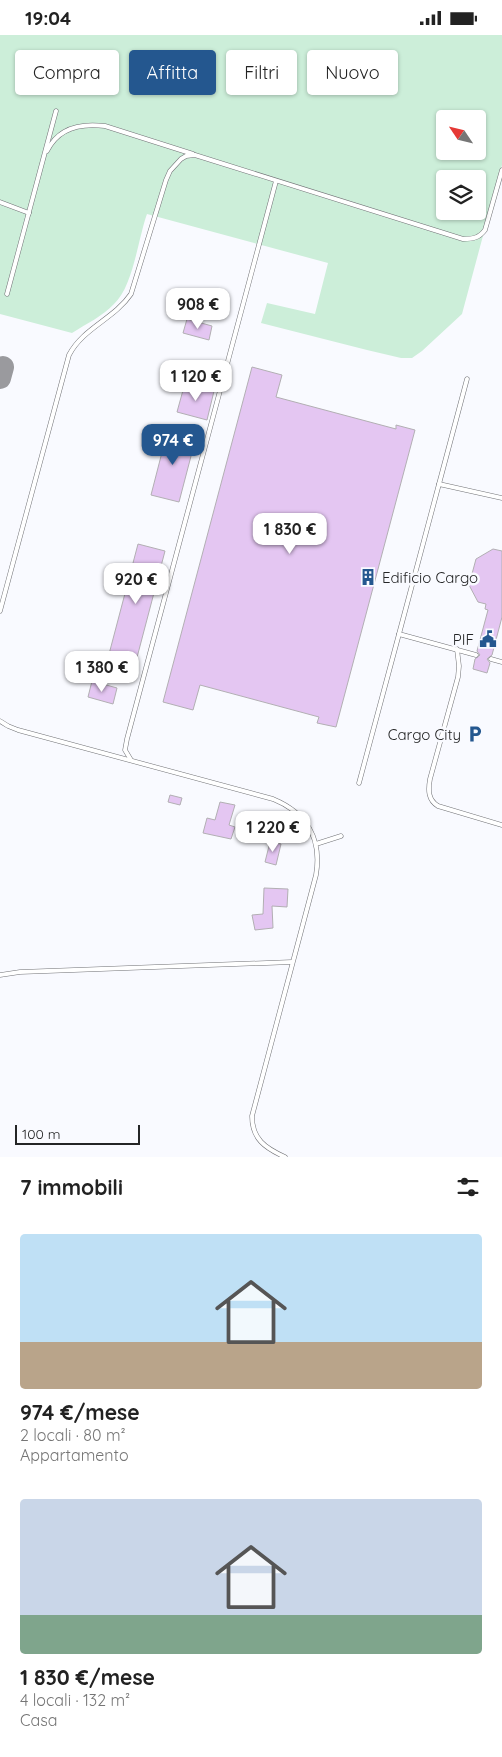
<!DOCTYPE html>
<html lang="it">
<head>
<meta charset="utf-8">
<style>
	body { margin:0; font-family:Quicksand,sans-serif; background:#f6f6f6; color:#222; height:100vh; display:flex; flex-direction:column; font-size:19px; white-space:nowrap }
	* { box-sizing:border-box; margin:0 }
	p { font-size:16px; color:#767676 }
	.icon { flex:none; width:28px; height:28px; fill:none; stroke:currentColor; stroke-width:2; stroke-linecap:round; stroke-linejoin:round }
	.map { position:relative; height:1122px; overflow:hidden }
	.drawer { display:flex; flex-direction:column; background:#fff; flex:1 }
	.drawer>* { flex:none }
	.banner { position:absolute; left:15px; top:15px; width:472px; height:45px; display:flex; gap:10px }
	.needle { width:32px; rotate:305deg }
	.fabs { position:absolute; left:436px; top:75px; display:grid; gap:10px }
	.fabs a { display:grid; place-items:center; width:50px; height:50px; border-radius:5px; background:#fff; box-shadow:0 1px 4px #0004; font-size:25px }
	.scale { position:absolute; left:15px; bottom:12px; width:125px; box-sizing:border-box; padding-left:5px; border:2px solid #242526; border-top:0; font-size:14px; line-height:18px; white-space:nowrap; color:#242526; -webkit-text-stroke:4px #f9faff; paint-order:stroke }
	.price { position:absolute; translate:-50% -42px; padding:0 11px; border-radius:10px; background:#fff; color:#222; font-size:16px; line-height:32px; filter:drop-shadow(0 1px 2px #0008) }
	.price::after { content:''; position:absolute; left:50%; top:30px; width:15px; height:11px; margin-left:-8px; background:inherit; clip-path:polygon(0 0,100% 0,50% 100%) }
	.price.active { background:#24578f; color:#fff }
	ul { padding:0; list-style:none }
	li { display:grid; align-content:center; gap:10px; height:265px; padding:0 20px }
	li span { display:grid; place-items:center; height:155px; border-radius:5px; color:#555 }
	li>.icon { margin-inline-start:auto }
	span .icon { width:90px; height:90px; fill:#fffc; stroke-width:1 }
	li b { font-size:21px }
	h2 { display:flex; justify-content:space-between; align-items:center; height:60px; padding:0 20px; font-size:21px }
	.chip { padding:0 18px; border-radius:5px; background:#fff; box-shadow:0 1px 4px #0004; font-size:18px; line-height:45px }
	.chip.active { background:#24578f; color:#fff }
	.status { display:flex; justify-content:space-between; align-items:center; height:35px; padding:0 25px; background:#fff; direction:ltr }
	.status svg { height:14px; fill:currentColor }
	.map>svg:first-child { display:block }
</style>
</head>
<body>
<div class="status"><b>19:04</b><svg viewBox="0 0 49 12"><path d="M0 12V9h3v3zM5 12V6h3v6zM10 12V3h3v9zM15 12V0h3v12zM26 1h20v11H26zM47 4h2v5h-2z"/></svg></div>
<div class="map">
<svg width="502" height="1122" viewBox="0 0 502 1122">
	<rect width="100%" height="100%" fill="#f9faff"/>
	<path fill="#cceed9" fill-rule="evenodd" d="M0,0h502v130l-40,149 -40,37 -10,7h-11l-34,-8 -106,-27 6,-20 48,11 13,-51 -181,-49c-9,25 -14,73 -33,90 -11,12 -28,20 -42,29l-72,-19zM445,84h33v32h-33zM445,144h33v32h-33z"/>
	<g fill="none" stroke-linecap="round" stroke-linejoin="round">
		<path stroke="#9a9a9e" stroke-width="22" d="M0,343l3,-11"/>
	</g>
	<g fill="#e4c6f2" stroke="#b2afb3">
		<path d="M187,284l25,7 -3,14 -26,-7z"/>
		<path d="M252,332l30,8 -6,22 120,32v-4l19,5 -79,297 -19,-4 2,-6 -119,-32 -7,25 -30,-8z"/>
		<path d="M185,348l29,8 -7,29 -30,-8z"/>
		<path d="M168,394l28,8 -17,65 -28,-7z"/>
		<path d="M138,509l27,7 -30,114 -27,-7z"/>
		<path d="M493,514l9,2v66l-10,38 -5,4 3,4 -3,10 -14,-4 2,-10 5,-4 -3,-4 11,-41 -3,-1 1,-5 -8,-2 -9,-17 7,-26z"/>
		<path d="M92,646l25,7 -4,16 -25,-7z"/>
		<path d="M170,760l12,3 -2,7 -12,-3z"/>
		<path d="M220,767l15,3 -6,20 6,2 -4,12 -28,-6 4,-15 8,2z"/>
		<path d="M270,807l11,2 -5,21 -11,-3z"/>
		<path d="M264,853l24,1 -1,18 -15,-1 1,22 -18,2 -3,-15 11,-1z"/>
	</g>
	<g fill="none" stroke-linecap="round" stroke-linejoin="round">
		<g stroke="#717276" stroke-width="5">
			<g id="lane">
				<path d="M47,116c11,-23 34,-28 58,-25l88,28"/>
				<path d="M0,167l29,11"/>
				<path d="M7,259l49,-183"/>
				<path d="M439,449l28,-105"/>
				<path d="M0,576l69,-256c14,-27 45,-36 62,-61l35,-114 4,-9 11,-12 5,-3 9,-1 268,84c10,0 16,-1 22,-9l17,-60"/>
				<path d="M457,614l2,17 -1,11 -28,102c-2,11 -2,21 8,27l64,19"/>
				<path d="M476,620l-77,-21 40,-150 63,14"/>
				<path d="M491,624l11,3"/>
				<path d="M0,686l8,5 10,4 255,69c34,14 49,40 43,76l-64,241c0,23 13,32 33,41"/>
				<path d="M131,725l-6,-10 2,-11 149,-558"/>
				<path d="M359,748l40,-149"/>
				<path d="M316,809l25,-8"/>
				<path d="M0,940l20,-3 272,-10"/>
			</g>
		</g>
		<use href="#lane" stroke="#fff" stroke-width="4"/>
	</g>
	<defs>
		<g id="building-bare" transform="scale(1.35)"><path d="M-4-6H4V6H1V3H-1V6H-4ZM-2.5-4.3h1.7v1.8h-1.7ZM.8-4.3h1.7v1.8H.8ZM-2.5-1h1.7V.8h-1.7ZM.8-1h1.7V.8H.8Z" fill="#24578f" stroke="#f9faff" stroke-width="2.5" paint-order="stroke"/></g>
		<g id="civic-bare" transform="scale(1.35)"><path d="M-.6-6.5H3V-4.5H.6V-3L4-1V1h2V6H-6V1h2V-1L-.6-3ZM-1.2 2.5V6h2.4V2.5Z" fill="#24578f" stroke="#f9faff" stroke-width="2.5" paint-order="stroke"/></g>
		<g id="parking-bare" transform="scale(1.35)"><path d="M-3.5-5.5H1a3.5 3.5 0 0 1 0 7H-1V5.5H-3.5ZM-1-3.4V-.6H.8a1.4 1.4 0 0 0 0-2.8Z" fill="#24578f" stroke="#f9faff" stroke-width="2.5" paint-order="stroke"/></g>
	</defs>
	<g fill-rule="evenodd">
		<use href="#building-bare" x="368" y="542"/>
		<use href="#civic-bare" x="488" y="604"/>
		<use href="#parking-bare" x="475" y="699"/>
	</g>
	<g text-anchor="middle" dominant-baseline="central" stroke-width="5" stroke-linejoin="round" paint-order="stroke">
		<g font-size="15" fill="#242526" stroke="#f9faff" text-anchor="end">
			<text x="382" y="542" text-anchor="start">Edificio Cargo</text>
			<text x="474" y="604">PIF</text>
			<text x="461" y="699">Cargo City</text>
		</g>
	</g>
</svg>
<div class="fabs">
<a><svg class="needle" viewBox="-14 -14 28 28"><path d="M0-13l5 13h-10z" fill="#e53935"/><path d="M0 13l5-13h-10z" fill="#767676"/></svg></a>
<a><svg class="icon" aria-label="layers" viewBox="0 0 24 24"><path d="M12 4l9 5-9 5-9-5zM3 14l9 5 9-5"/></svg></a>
</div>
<div class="scale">100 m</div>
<b class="price" style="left:198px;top:295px">908 €</b>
<b class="price" style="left:196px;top:367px">1 120 €</b>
<b class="price active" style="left:173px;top:431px">974 €</b>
<b class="price" style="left:290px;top:520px">1 830 €</b>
<b class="price" style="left:136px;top:570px">920 €</b>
<b class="price" style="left:102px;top:658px">1 380 €</b>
<b class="price" style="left:273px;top:818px">1 220 €</b>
<div class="banner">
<a class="chip">Compra</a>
<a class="chip active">Affitta</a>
<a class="chip">Filtri</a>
<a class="chip">Nuovo</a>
</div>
</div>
<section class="drawer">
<h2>7 immobili<svg class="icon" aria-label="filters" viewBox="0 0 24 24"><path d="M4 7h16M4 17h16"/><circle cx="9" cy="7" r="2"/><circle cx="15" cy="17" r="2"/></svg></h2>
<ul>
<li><span style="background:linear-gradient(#bfe0f5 70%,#b9a48a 0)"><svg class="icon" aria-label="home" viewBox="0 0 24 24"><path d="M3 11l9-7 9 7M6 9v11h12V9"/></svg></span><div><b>974 €/mese</b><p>2 locali · 80 m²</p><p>Appartamento</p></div></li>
<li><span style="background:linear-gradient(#c9d6e8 75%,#7fa58c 0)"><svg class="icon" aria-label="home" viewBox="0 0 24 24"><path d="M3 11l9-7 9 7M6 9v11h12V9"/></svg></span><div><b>1 830 €/mese</b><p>4 locali · 132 m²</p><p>Casa</p></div></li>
</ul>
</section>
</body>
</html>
